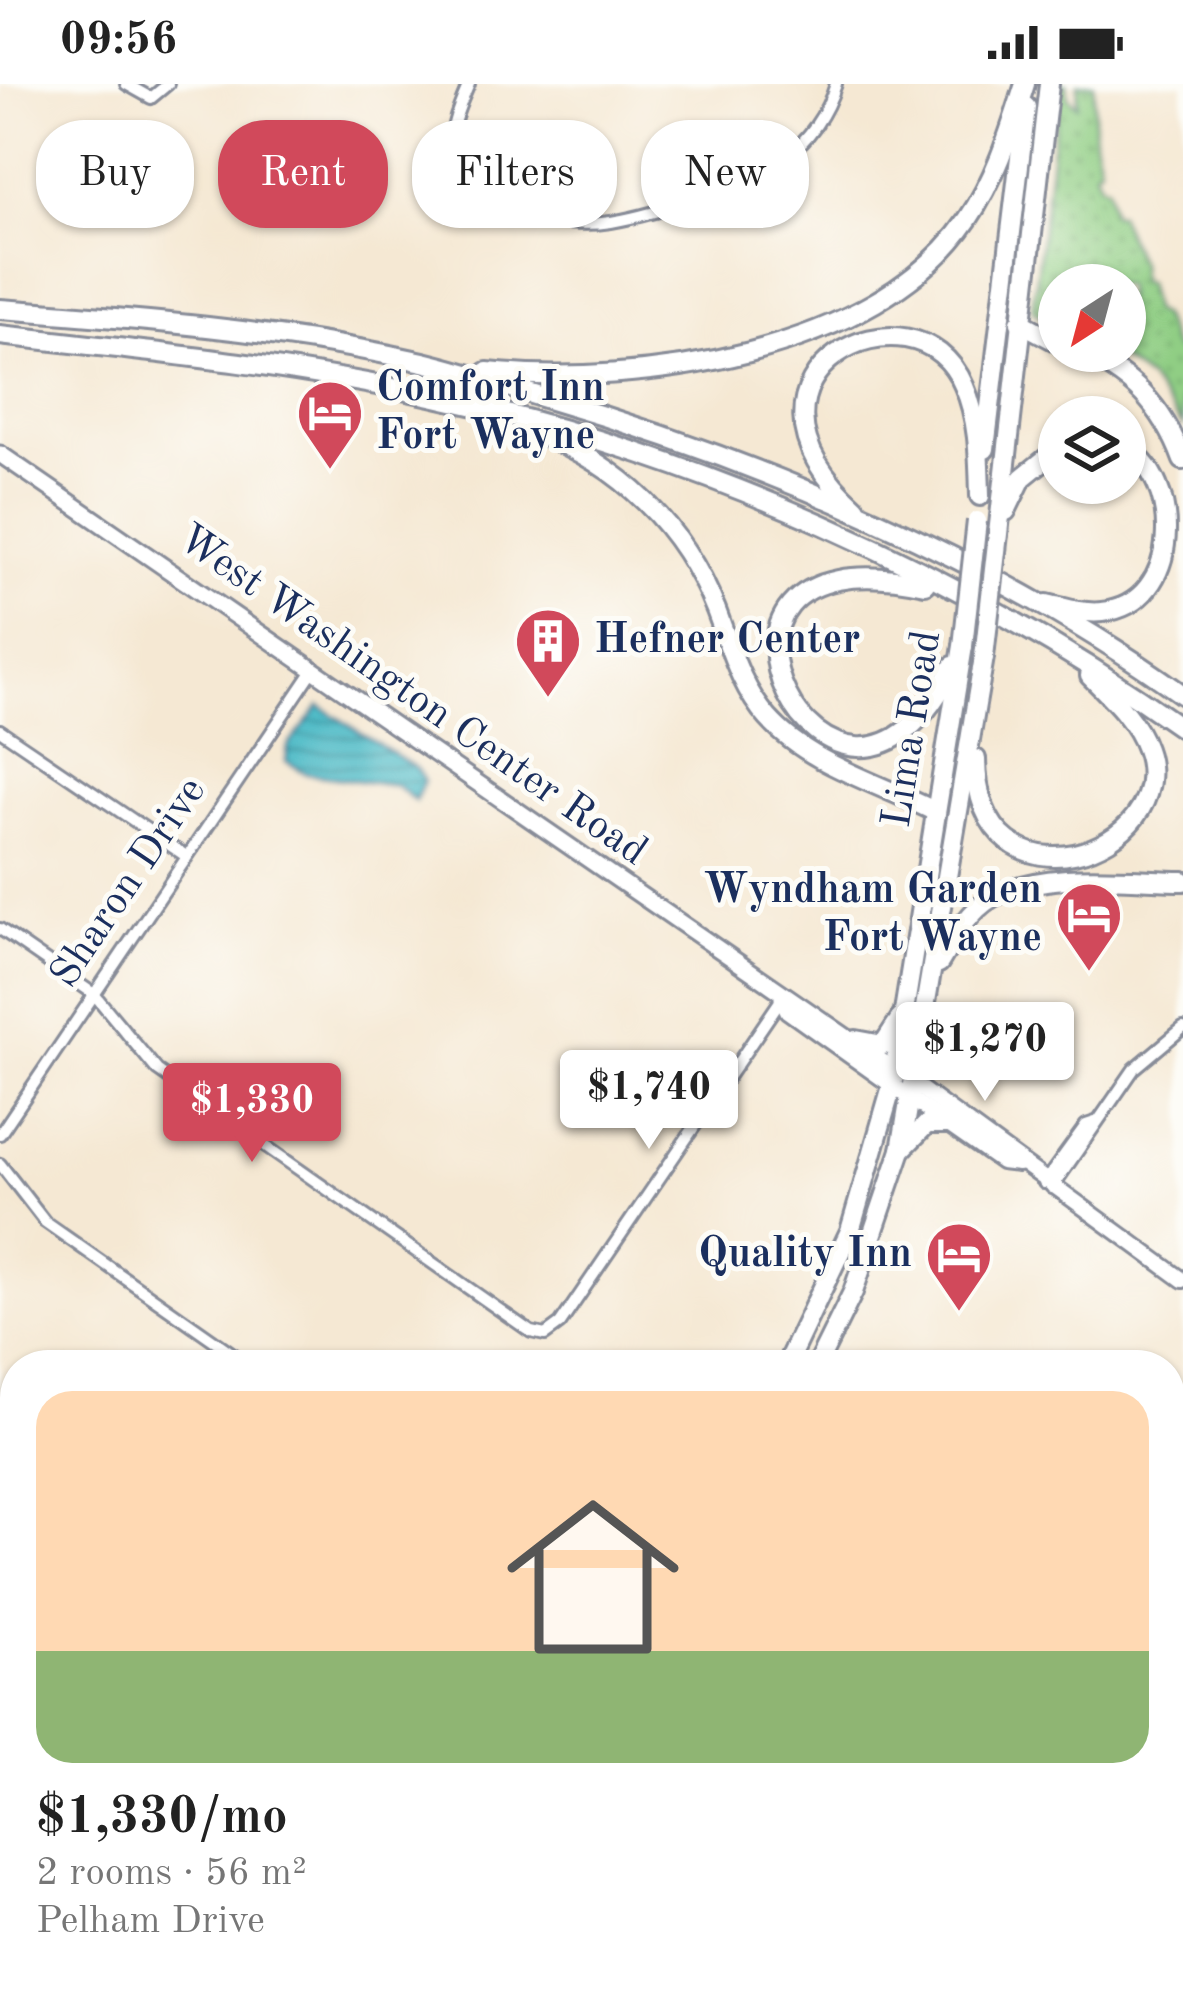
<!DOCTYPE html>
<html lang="en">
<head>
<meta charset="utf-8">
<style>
	body { margin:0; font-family:"Old Standard TT",serif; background:#f2f2f2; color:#222; height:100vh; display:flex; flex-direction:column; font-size:45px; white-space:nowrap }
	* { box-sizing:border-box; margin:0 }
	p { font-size:39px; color:#767676 }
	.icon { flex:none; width:66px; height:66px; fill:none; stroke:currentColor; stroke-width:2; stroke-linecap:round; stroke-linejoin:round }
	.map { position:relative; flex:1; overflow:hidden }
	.drawer { position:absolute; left:0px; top:1266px; width:1185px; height:663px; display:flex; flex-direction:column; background:#fff; border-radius:48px 48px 0 0; box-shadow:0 3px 9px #0004 }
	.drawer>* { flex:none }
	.top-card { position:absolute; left:36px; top:36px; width:1113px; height:108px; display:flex; gap:24px }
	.needle { width:78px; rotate:216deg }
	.tools { position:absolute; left:1038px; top:180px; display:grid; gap:24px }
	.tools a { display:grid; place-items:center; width:108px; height:108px; border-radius:50%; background:#fff; box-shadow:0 3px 9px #0004; font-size:60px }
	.price { position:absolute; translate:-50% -102px; padding:0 27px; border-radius:12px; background:#fff; color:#222; font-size:39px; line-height:78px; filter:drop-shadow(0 3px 6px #0008) }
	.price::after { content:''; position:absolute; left:50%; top:72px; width:36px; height:27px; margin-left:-18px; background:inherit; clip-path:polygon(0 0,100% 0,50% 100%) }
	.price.current { background:#d1495b; color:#fff }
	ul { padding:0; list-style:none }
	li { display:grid; align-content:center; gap:24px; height:636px; padding:0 36px }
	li+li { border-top:3px solid #e0e0e0 }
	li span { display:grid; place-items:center; height:372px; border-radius:36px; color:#555 }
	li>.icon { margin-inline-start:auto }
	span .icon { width:216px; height:216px; fill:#fffc; stroke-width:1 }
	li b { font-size:51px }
	.pill { padding:0 42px; border-radius:48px; background:#fff; box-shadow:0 3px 9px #0004; font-size:42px; line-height:108px }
	.pill.current { background:#d1495b; color:#fff }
	.status { display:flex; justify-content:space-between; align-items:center; height:84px; padding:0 60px; background:#fff; direction:ltr }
	.status svg { height:33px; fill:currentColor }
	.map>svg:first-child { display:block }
</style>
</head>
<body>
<div class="status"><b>09:56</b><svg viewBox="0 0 49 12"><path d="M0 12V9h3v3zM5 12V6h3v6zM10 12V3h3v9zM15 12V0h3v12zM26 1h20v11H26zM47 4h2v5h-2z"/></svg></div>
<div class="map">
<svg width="1183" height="1928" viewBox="0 0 1183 1928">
	<defs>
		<pattern id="grass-dots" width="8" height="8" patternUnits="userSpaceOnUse" patternTransform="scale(3)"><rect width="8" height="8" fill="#90ce84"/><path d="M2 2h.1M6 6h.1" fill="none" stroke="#7cb174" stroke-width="1.8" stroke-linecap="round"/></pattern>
		<pattern id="water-rules" width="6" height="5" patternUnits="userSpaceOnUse" patternTransform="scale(3)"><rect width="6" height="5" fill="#4cbac6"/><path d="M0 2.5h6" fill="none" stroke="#3e98a4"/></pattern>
	</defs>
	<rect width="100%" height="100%" fill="#fdfcf7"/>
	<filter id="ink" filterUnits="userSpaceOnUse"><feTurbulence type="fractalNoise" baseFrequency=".00833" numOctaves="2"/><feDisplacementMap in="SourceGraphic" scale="24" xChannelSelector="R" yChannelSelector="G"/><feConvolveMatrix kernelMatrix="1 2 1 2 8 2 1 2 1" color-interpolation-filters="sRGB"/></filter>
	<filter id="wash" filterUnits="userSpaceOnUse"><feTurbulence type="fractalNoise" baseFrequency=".004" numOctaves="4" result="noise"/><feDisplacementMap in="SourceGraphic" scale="48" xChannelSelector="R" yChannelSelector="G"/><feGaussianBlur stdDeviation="2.7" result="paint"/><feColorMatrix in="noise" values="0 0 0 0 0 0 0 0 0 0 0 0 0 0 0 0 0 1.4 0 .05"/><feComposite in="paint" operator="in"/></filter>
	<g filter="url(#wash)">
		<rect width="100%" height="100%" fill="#f5e8d3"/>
		<path fill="url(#grass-dots)" stroke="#567e71" stroke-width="3" d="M1060,0h7l1,13 9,8 1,-21h16v55l6,27 -5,5 5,13 7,2 5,28h6l21,49 1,19h6l6,28 9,6 13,33 9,1v76l-34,-46 -40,-29h16v-66h-66v44l-27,-20z"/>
		<path fill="url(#water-rules)" stroke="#347492" stroke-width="3" d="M320,622l97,63 7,12 -9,20 -18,-15 -90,-12 -21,-13 2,-15z"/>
	</g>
	<g filter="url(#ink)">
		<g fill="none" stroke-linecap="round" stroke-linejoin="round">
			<g stroke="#888c98" stroke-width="16">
				<g id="street">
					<path d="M126,0l25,14 17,-14"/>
					<path d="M469,0c-9,21 -22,48 -16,71 14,57 109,75 158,67 47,-8 134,-37 173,-64 25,-18 43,-45 52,-74"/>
					<path d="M0,646l186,126"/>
					<path d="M0,845l94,65 63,76 374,262 14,3 15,-11 222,-326"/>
					<path d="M0,1050l314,-465"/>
					<path d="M0,1080l45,58 204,143"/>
					<path d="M1044,1099l42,-58 9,-3"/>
					<path d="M1052,1104l82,-119 49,-41"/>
					<path d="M0,1326l15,11"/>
					<path d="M1170,1449l13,10"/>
					<path d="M622,1928l2,-14"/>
				</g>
			</g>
			<g stroke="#888c98" stroke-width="20">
				<g id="secondary">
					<path d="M913,999l270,197"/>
					<path d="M910,1014l91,64 17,2"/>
					<path d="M0,1641l15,11"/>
					<path d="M1170,1874l13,-20"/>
					<path d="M386,1914l19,14"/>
					<path d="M1137,1928l8,-14"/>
				</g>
			</g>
			<g stroke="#888c98" stroke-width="21">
				<g id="primary">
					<path d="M0,370l900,620"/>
					<path d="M782,914l6,13 122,87"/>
				</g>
			</g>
			<g stroke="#888c98" stroke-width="24">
				<g id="highway">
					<path d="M0,225c139,10 277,21 414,51 44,9 87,25 130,38 220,64 452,163 639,297"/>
					<path d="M1020,238l39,21"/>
					<path d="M0,251c145,16 289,30 431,61 265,57 531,176 752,333"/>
					<path d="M1077,267c54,22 86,55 106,109"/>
					<path d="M487,288c150,15 389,-17 481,-153 28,-41 42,-88 57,-135"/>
					<path d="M537,349c84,32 146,93 179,177 14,37 25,78 52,108 41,47 114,66 168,94"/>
					<path d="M985,365l41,-342"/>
					<path d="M856,424c-149,-133 60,-236 108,-122 15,34 15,73 16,110"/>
					<path d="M1006,427l16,-33 37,-30"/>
					<path d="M998,450l51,-450"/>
					<path d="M925,500c-290,-61 -89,325 28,82"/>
					<path d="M1047,520c18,4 37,10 55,8 81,-8 81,-134 23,-164"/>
					<path d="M976,675c1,164 207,92 170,-10 -10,-29 -34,-51 -56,-73"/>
					<path d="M939,879c13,-22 30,-53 54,-66 51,-28 133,-17 190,-16"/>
					<path d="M856,956l27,5 17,-26"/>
					<path d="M901,1066l26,-26h20"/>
					<path d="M786,1281l64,-134 42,-145 71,-440"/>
					<path d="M817,1281l36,-73 48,-142 83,-493"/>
					<path d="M462,1928l7,-14"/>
					<path d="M494,1928l7,-14"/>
				</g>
			</g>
			<use href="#street" stroke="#fff" stroke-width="10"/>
			<use href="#secondary" stroke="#fff" stroke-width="14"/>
			<use href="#primary" stroke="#fff" stroke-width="15"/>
			<use href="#highway" stroke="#fff" stroke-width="18"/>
			<g stroke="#888c98" stroke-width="24" stroke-linecap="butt">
				<g id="highway-bridge">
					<path d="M963,562l14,-125"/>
					<path d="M984,573l14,-123"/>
				</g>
			</g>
			<use href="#highway-bridge" stroke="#fff" stroke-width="18"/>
		</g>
	</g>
	<defs>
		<g id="hotel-pin" transform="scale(3.45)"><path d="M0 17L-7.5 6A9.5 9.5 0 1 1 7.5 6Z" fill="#d1495b" stroke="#fdfcf7"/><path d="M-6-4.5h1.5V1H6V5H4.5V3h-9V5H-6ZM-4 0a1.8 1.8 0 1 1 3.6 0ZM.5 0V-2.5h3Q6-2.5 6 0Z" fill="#fff"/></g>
		<g id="building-pin" transform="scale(3.45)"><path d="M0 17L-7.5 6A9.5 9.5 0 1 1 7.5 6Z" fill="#d1495b" stroke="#fdfcf7"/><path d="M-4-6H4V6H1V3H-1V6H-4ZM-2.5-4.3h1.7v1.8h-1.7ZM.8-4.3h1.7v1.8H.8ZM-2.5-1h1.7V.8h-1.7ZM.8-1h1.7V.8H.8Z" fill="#fff"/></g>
	</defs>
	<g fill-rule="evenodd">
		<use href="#hotel-pin" x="330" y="329"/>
		<use href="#building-pin" x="548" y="557"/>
		<use href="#hotel-pin" x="1089" y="831"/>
		<use href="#hotel-pin" x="959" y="1171"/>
	</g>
	<g text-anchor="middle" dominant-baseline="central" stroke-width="10" stroke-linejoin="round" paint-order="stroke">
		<g font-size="42" font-weight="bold" fill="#1b2f5e" stroke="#fdfcf7" text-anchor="start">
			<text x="376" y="305">Comfort Inn<tspan x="376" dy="48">Fort Wayne</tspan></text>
			<text x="594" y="557">Hefner Center</text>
			<text x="1042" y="807" text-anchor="end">Wyndham Garden<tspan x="1042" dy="48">Fort Wayne</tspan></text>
			<text x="912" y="1171" text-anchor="end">Quality Inn</text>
		</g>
		<g font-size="42" fill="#1b2f5e" stroke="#fdfcf7">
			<text transform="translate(412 612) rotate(35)">West Washington Center Road</text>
			<text transform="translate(913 645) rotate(-81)">Lima Road</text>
			<text transform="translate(129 799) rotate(-56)">Sharon Drive</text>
		</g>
	</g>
</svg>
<div class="tools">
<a><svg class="needle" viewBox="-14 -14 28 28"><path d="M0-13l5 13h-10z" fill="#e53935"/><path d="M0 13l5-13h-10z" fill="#767676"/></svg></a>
<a><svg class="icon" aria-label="layers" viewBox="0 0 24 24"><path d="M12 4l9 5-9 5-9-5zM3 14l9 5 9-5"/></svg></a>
</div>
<b class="price" style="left:985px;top:1020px">$1,270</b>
<b class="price" style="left:649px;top:1068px">$1,740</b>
<b class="price current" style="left:252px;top:1081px">$1,330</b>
<div class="top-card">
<a class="pill">Buy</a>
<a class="pill current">Rent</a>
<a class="pill">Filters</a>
<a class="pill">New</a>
</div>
<section class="drawer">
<ul>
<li><span style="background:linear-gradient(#ffd9b3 70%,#8fb573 0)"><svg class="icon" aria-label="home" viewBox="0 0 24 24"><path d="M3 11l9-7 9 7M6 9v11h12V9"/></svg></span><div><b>$1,330/mo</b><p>2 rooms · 56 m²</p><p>Pelham Drive</p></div></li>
</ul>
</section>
</div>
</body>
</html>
